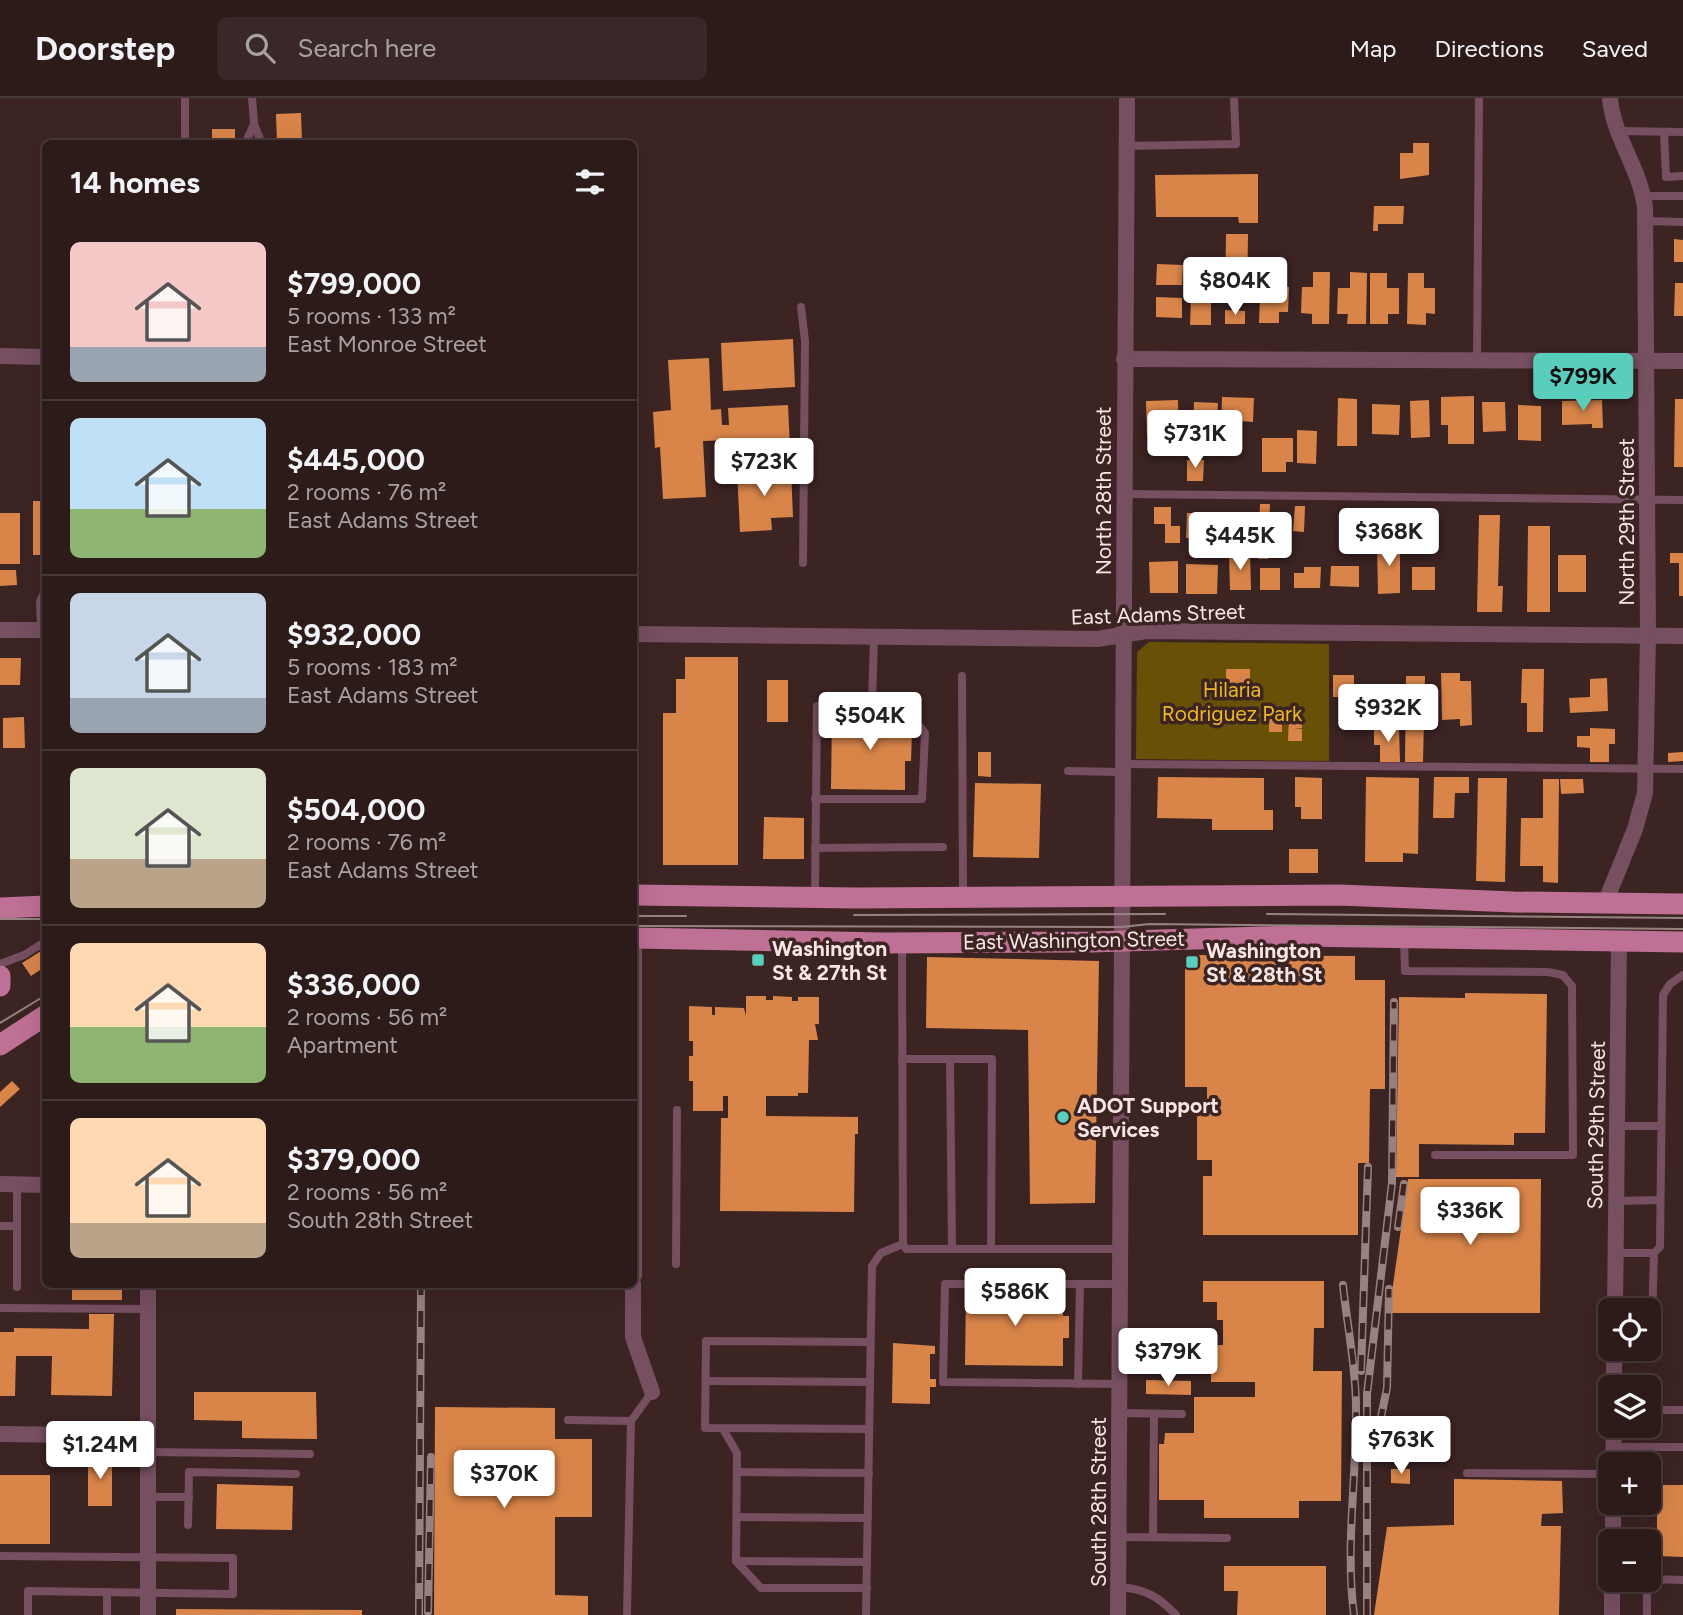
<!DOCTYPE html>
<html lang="en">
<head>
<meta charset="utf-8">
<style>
	body { margin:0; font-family:Figtree,sans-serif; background:#392827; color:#f1f3f6; height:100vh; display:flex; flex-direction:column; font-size:26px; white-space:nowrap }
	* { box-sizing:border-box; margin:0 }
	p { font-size:23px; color:#a7a1a2 }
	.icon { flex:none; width:38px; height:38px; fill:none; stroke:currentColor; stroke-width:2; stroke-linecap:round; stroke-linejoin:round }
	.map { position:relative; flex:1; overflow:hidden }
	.side { position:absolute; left:42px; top:42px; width:595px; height:1148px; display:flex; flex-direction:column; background:#2d1b1a; border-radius:10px; box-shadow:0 7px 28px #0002,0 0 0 2px #483939 }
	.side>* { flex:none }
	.controls { position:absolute; left:1598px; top:1200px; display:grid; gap:14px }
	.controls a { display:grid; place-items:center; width:63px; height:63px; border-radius:10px; background:#2d1b1a; box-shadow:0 7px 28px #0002,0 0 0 2px #483939; font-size:35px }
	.price { position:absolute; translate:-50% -60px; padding:0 16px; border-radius:7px; background:#fff; color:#222; font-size:23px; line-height:46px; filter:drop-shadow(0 2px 4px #0008) }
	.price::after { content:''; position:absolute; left:50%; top:42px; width:21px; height:16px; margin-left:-10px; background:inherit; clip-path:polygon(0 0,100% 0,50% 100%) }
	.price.selected { background:#5acebc; color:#111 }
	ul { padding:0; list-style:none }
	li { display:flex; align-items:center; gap:21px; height:175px; padding:0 28px }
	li+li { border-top:2px solid #483939 }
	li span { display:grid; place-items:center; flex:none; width:196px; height:140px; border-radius:10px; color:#555 }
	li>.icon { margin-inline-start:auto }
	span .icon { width:84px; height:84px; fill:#fffc; stroke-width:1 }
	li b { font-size:30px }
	h2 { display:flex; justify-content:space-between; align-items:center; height:84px; padding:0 28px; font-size:30px }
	header { display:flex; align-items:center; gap:42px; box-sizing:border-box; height:98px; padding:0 35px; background:#2d1b1a; border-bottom:2px solid #483939 }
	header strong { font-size:33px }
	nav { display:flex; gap:38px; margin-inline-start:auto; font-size:24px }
	.search { width:490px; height:63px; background:#392827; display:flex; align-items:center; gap:18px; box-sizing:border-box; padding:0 24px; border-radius:10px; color:#a7a1a2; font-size:26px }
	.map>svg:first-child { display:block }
</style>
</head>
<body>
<header>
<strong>Doorstep</strong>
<div class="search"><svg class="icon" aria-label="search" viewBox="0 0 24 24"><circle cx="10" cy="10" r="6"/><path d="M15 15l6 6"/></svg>Search here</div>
<nav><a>Map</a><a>Directions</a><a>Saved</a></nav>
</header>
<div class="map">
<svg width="1683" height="1517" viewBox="0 0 1683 1517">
	<rect width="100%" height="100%" fill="#3c2423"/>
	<path fill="#695007" d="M1149,544l180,2v117l-193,-2 1,-107z"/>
	<g fill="#d9854a">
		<path d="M301,15l1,29 -25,2 -1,-30z"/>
		<rect x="212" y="31" width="23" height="15"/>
		<path d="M1413,45h16v32l-29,4v-26h13z"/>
		<path d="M1258,76v49h-19l-1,-6h-82l-1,-42z"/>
		<path d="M1374,108h30l-1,18h-25v7h-5z"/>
		<path d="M1226,136h22l-1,66 -22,-1z"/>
		<path d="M1674,141l9,1v22h-9z"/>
		<path d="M1157,166l26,1 -1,20h-26z"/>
		<path d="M1261,173l15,1v15h13l-1,25h-9v11h-20z"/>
		<path d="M1313,174h17l-1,52h-17v-10l-11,-1 1,-26h11z"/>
		<path d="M1350,174l17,1 -1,51h-19l1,-10h-11l1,-26h12z"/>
		<path d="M1370,175h17v15h12v26h-11v10h-18z"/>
		<path d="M1408,175h16v15h11v26l-9,-1v12l-19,-1z"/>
		<path d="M1675,185h8v33h-9z"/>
		<path d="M1156,199l26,1v20l-26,-1z"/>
		<path d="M1191,200l20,1v26h-21z"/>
		<path d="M1225,212l20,1v13h-20z"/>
		<path d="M793,241l2,48 -72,4 -2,-48z"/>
		<path d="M709,260l2,52 10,-1 1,16h7l-1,-17 60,-3 2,42 -59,4 -1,-11 -27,1 3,56 -43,2 -3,-52 -5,1 -2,-36 18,-2 -3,-50z"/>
		<path d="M1474,298v48h-26v-19h-7v-28z"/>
		<path d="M1222,299l32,1 -1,24 -14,-1v10l-18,-1z"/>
		<path d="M1338,300l19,1v47h-20z"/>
		<path d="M1675,301h8v68h-9z"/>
		<path d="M1178,302l1,36h-32l-1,-35z"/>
		<path d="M1429,302l1,37 -19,1 -1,-37z"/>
		<path d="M1602,302l1,28h-11v-4l-30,1v-24z"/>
		<path d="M1194,304l24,1 -1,20h-9v10h-15z"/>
		<path d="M1482,304h23l1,29 -23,1z"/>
		<path d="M1372,306l28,1 -1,30 -27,-1z"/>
		<path d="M1518,307l23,1v35l-23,-1z"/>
		<path d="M1297,332l20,1 -1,33 -19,-1z"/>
		<path d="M1262,340h31v24h-7v10h-24z"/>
		<path d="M1187,362h17l-1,21h-16z"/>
		<path d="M791,370l2,49 -22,1 1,12 -32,2 -3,-62z"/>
		<rect x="33" y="403" width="13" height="54"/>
		<path d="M1260,406h10l-2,55h-10z"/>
		<path d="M1295,408h10l-1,26 -11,-1z"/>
		<path d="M1154,409h17v19h9v17h-15v-19h-11z"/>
		<rect x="0" y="415" width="20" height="51"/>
		<path d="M1187,415h20l-1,25h-20z"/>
		<path d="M1479,417h21l-2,71h5l-1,26h-25z"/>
		<path d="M1528,428h22v86h-23z"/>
		<path d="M1228,431l1,26h-8l-1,-25z"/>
		<path d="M1400,444v51l-22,1 -1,-51z"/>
		<path d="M1229,455h21l1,37h-21z"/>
		<path d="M1670,455h13v43h-4v-33h-9z"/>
		<rect x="1558" y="457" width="28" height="37"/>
		<path d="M1178,463v32h-28l-1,-31z"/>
		<path d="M1186,466l32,1 -1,29h-31z"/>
		<path d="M1331,468h28v21l-29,-1z"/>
		<path d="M1304,469h17l-1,21h-26v-15h10z"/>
		<rect x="1412" y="469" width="23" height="23"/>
		<rect x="1260" y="470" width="20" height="22"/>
		<path d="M0,472h16l1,15 -17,1z"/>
		<path d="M685,559h53v208h-75v-152h13v-34h9z"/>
		<path d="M0,560h21l-1,27h-20z"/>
		<rect x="1226" y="571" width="24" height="23"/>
		<path d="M1522,571h22l-1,63h-16v-29h-6z"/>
		<path d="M1441,575h19v8h11l1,44 -12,1v-7l-18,1z"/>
		<path d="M1333,577h21v13h11l1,18h-14v-9h-19z"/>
		<path d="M1406,578h19l-2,86h-18z"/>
		<path d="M1607,580l1,33 -38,2 -1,-15 21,-1v-18z"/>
		<rect x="767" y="582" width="21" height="42"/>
		<path d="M832,617l73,1v15h7l-1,30h-6v29l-74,-1z"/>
		<path d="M1289,617h13v13h-9l9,1v12h-14z"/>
		<path d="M24,619l1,31h-22v-30z"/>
		<path d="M1269,621l13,1v12h-13z"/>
		<path d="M1374,630h25l1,34h-20v-17h-6z"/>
		<path d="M1590,630l25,1v15h-6v18h-19v-14l-13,-1v-11h13z"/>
		<path d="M978,654h13v25l-13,-1z"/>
		<path d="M1683,654v9l-15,1v-9z"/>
		<path d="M1158,679l106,1v32h9v20h-61v-11l-55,-1z"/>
		<path d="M1295,679l27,1v41h-21v-12h-6z"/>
		<path d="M1366,679l53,1 -1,76 -15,-1v9h-38z"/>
		<path d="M1434,679h35v16h-14l-1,25h-21z"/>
		<path d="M1478,680h29l-2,104 -29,-1z"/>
		<path d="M1543,681h16l-1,104 -15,-1v-16h-23l1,-48h22z"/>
		<path d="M1560,681h23l1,14 -23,1z"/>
		<path d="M975,685l66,1 -2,74 -66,-1z"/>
		<path d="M764,719l40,1v41h-41z"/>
		<rect x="1289" y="751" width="29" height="24"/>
		<path d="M46,850v18l-15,10 -9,-13z"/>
		<path d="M1185,857l170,1v24h30v109h-15l-1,74h-11v72h-155v-59h9v-16h-15v-58h10v-15h-22z"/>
		<path d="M927,859l172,4 -4,242 -65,1 -2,-174 -102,-2z"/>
		<path d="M1465,895l82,1 -2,139h-31v12l-95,-1v33h-23l3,-180 66,1z"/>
		<path d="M746,898h20v4h7v-4l19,1v4h6v-4h21v27h-4l3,16h-9l-1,53h-10v3h-32v20l92,1v17h-3l-1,78 -134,-1 1,-93h7v-22h-5v15h-30v-30h-4v-25h4v-15h-4v-35l23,1v8h3v-8l29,1 2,8z"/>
		<path d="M12,983l8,8 -20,18v-15z"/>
		<path d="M1408,1081h133l-1,134h-148v-21z"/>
		<path d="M1203,1183h121v47h-10l-1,43h29l-1,130h-42v17h-95v-18h-45v-56h5l1,-11h29v-36h61v-15h-44v-37h12v-25h-6v-18h-14z"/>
		<rect x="72" y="1186" width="50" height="16"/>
		<path d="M966,1191l98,1 -1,26h6v22h-6v28l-98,-1z"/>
		<path d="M89,1216h25l-2,82 -61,-1 1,-39h-36l-1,40h-15v-64h14v-4l75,1z"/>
		<path d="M893,1245l42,3v8h-5v25h6v8h-6v17l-38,-1z"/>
		<path d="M1146,1282l45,1v14l-45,-1z"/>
		<path d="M194,1294h122l1,47 -75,-1v-17l-48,-1z"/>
		<path d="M435,1309l120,1v31h37v78h-37v78l33,1v19h-154z"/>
		<rect x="88" y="1358" width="24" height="50"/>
		<path d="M1391,1371h19v15l-19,-1z"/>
		<rect x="0" y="1377" width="50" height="69"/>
		<path d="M1454,1381l108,2 1,32 -21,1 -1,12h20l-2,89h-185l13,-88 67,-2z"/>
		<path d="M217,1386l76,2 -1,44 -76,-1z"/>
		<path d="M1657,1387h26v72l-26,-1z"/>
		<path d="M1224,1468h102v49h-89l1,-24h-14z"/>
		<path d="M176,1511l186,1v5h-186z"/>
	</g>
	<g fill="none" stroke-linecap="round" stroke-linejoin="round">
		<g stroke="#764f61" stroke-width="8">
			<path d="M185,0v46"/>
			<path d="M252,0l2,26 8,20"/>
			<path d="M1617,33l66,1"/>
			<path d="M1664,34l2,45 17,-1"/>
			<path d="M245,46l9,-20"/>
			<path d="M1127,48l109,-2 -2,-46"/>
			<path d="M1643,98h40"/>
			<path d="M1645,123l38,1"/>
			<path d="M801,209l4,34 -2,222"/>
			<path d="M45,259l1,92"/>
			<path d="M1477,263l2,-263"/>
			<path d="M1124,396l559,6"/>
			<path d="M41,532l-1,-29 6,-12"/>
			<path d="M962,578l1,220"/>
			<path d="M1122,666l561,5"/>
			<path d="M1068,673l54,1"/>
			<path d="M815,701h107l3,-66 -20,-25 -33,-5"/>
			<path d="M815,750l128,-1"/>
			<path d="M815,798l2,-190 55,-3 2,-67"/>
			<path d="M1404,842l1,31 143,1 15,3 9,11 1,169h-138"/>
			<path d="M902,848l1,298 3,5h214"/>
			<path d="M0,866l24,-9 22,-14"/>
			<path d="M902,961h90l-1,190"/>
			<path d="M950,961l2,190"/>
			<path d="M1617,1028h44"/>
			<path d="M17,1087v102"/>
			<path d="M1616,1103l44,-1"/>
			<path d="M0,1128h17"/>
			<path d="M1615,1155h39l6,-6 3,-252 7,-11 13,-9"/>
			<path d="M676,1166l1,-154"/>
			<path d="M0,1210l147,1"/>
			<path d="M1614,1258l32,1 5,-4 3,-100"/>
			<path d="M706,1283l164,1"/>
			<path d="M1078,1286l2,-100"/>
			<path d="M1119,1286l-176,-2 2,-98h175"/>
			<path d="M1648,1312h35"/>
			<path d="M1119,1315l63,1"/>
			<path d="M568,1322l63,1"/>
			<path d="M723,1331l14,24 -1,108 25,27h106"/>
			<path d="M869,1331l-164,-1 1,-87 164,1"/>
			<path d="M1614,1349h69"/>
			<path d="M147,1354l163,2"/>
			<path d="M737,1374l132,1"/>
			<path d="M1467,1375l143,1"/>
			<path d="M147,1399h42"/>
			<path d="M737,1419l131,1"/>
			<path d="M188,1427l1,-53 107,2"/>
			<path d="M1153,1438l1,-122"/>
			<path d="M1119,1439l108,1"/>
			<path d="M0,1458l233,2v36l-205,-3v24"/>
			<path d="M736,1463l131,1"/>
			<path d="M1648,1481l35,1"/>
			<path d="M1647,1482v35"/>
			<path d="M1119,1489c26,2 39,9 57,28"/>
			<path d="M107,1517v-23"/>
			<path d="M627,1517l4,-194 21,-29"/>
			<path d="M866,1517l6,-349 9,-13 22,-9"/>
		</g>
		<g stroke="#764f61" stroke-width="16">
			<path d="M0,258l46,1"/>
			<path d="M1124,261l559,2"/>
			<path d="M0,532h46"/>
			<path d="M634,536l463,5 49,-8 537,5"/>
			<path d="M1605,805l30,-74 10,-36 3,-158 -3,-428c-5,-39 -32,-70 -35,-109"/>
			<path d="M0,1086l46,1"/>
			<path d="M634,1177v-337"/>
			<path d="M148,1186v331"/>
			<path d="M633,1186v53l19,55"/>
			<path d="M1615,1213l4,-371"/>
			<path d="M1614,1290v-39"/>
			<path d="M0,1336l147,2"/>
			<path d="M1613,1367l1,-39"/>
			<path d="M1613,1444v-39"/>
			<path d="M1118,1517l9,-1517"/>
			<path d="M1612,1517v-35"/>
		</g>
		<g stroke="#be7095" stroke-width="21">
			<path d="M634,797l222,3 483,-3 175,7 169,2"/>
			<path d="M0,810l46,-2"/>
			<path d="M634,840l248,5 209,-1 207,-6 385,6"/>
			<path d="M0,878v10"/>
			<path d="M0,947l46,-30"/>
		</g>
		<g stroke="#978281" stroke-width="2">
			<path d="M1267,816l416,4"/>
			<path d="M854,817l311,-1"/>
			<path d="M634,818h52"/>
			<path d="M0,821h46"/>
			<path d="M634,828l487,1 29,-3 533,5"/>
			<path d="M0,925l46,-28"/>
		</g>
		<g stroke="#978281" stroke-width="8">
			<g id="rail">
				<path d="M1398,1129l6,-43"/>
				<path d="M1343,1187c4,40 13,82 13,122 1,70 -11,138 -2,208"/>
				<path d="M1361,1273l7,-204"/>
				<path d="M1373,1358l14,-68 2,-99"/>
				<path d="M428,1514l3,-155"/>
				<path d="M419,1517l2,-331"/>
				<path d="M1367,1517v-221l25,-211 2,-181"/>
			</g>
		</g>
		<use href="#rail" stroke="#3c2423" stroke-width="5" stroke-dasharray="16" stroke-linecap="butt"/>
	</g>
	<g fill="#5acebc" stroke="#3c2423" stroke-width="2.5">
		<rect x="751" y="855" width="14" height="14" rx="3.5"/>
		<rect x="1185" y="857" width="14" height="14" rx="3.5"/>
		<circle cx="1063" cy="1019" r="7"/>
	</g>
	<g text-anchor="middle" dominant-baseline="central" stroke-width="7" stroke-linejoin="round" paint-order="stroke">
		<g font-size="21" fill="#f8e6e5" stroke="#3c2423">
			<text transform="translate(1103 393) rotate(-90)">North 28th Street</text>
			<text transform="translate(1626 424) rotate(-90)">North 29th Street</text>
			<text transform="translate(1158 516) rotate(-2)">East Adams Street</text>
			<text transform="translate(1074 842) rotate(-1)">East Washington Street</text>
			<text transform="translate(1596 1027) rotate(-89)">South 29th Street</text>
			<text transform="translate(1098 1404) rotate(-90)">South 28th Street</text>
		</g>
		<g font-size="21" fill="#edb825" stroke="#3c2423">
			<text x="1232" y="591">Hilaria<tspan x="1232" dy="24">Rodriguez Park</tspan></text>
		</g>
		<g font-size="21" font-weight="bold" fill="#f8e6e5" stroke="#3c2423" text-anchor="start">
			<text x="772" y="850">Washington<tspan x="772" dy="24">St &amp; 27th St</tspan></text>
			<text x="1206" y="852">Washington<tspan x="1206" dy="24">St &amp; 28th St</tspan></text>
			<text x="1077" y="1007">ADOT Support<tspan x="1077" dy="24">Services</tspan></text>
		</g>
	</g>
</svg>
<div class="controls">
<a><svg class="icon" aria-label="locate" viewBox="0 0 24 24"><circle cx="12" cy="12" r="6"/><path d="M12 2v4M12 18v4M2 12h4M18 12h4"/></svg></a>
<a><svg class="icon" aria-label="layers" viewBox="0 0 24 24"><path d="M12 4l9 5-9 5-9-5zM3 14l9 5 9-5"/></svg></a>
<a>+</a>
<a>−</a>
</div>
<b class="price" style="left:1235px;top:219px">$804K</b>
<b class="price selected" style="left:1583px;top:315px">$799K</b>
<b class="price" style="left:1195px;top:372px">$731K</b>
<b class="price" style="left:764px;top:400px">$723K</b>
<b class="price" style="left:1389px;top:470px">$368K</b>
<b class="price" style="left:1240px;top:474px">$445K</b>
<b class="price" style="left:1388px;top:646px">$932K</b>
<b class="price" style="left:870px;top:654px">$504K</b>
<b class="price" style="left:1470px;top:1149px">$336K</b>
<b class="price" style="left:1015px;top:1230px">$586K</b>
<b class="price" style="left:1168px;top:1290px">$379K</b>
<b class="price" style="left:1401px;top:1378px">$763K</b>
<b class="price" style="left:100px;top:1383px">$1.24M</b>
<b class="price" style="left:504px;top:1412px">$370K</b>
<section class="side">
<h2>14 homes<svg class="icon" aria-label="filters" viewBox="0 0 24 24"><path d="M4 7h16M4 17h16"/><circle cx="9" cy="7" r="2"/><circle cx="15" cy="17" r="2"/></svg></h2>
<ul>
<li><span style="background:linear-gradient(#f6c9c9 75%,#9aa5b1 0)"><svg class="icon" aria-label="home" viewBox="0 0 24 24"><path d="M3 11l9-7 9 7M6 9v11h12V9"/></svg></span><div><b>$799,000</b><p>5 rooms · 133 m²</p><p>East Monroe Street</p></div></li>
<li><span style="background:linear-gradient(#bfe0f5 65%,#8fb573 0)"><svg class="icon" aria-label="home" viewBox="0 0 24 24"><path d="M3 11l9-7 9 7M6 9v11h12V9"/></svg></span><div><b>$445,000</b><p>2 rooms · 76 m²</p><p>East Adams Street</p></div></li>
<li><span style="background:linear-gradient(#c9d6e8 75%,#9aa5b1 0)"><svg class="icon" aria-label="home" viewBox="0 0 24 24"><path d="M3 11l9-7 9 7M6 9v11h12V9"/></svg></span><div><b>$932,000</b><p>5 rooms · 183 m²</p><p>East Adams Street</p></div></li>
<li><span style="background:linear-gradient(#dfe7d0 65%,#b9a48a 0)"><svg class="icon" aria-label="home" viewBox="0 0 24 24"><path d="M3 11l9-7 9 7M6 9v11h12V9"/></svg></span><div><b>$504,000</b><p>2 rooms · 76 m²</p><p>East Adams Street</p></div></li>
<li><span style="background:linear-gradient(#ffd9b3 60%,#8fb573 0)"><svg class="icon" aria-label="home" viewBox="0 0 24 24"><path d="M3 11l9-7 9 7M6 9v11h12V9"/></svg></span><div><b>$336,000</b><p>2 rooms · 56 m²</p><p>Apartment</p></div></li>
<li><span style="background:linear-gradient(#ffd9b3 75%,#b9a48a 0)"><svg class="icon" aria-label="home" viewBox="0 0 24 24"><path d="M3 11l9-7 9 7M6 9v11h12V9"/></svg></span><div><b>$379,000</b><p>2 rooms · 56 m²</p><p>South 28th Street</p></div></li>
</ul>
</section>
</div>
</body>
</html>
